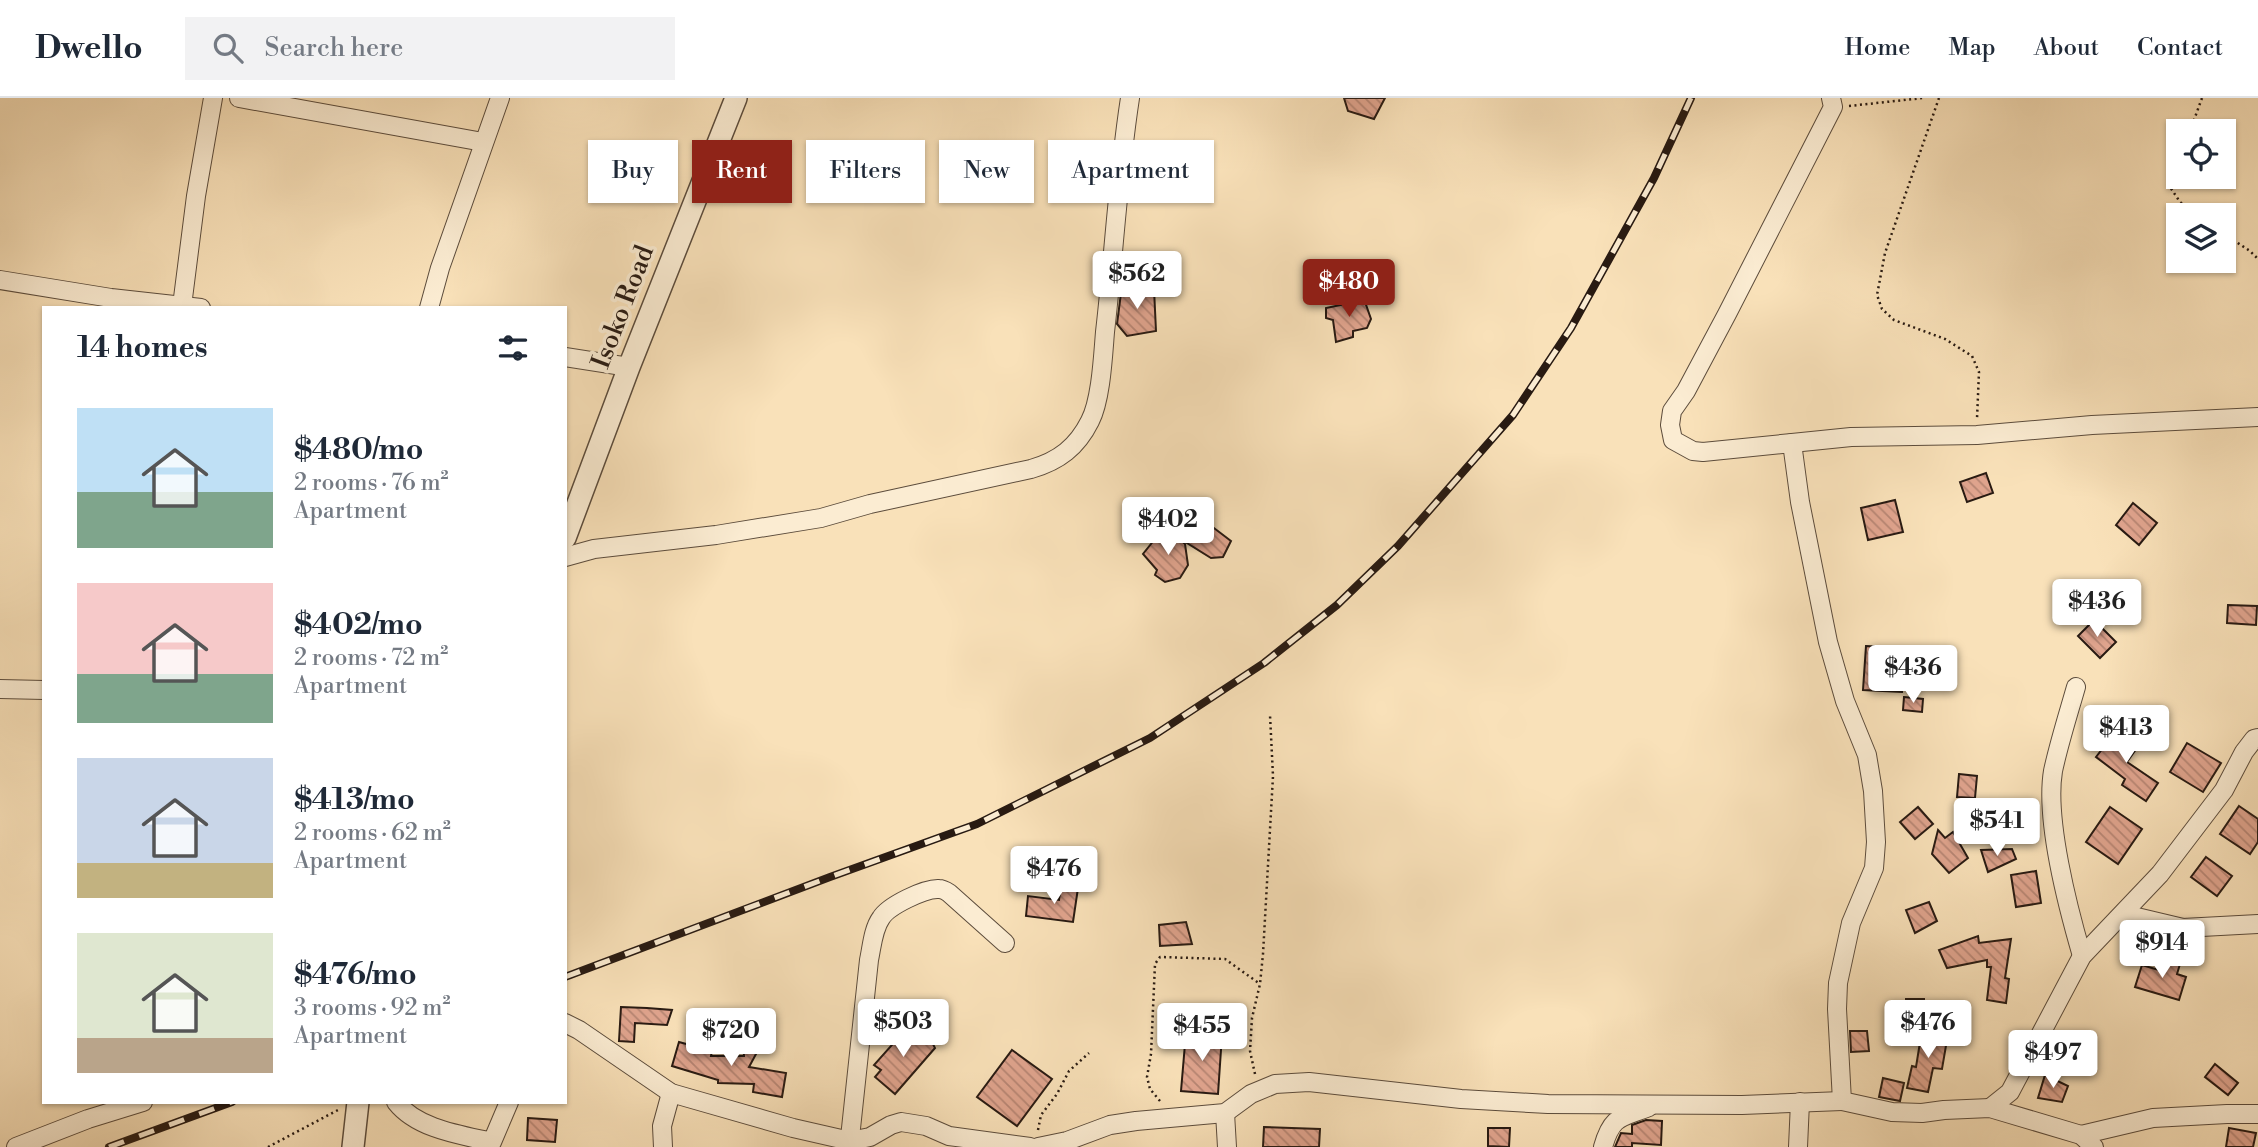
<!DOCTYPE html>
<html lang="en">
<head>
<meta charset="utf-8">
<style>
	body { margin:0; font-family:"Libre Bodoni",serif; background:#f2f2f3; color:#1f2937; height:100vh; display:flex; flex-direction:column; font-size:26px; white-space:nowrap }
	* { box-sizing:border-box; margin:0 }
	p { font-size:23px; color:#747a83 }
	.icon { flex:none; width:38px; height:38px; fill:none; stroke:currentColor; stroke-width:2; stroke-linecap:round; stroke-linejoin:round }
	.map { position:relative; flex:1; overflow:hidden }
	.sheet { position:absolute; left:42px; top:208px; width:525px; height:798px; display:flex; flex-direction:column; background:#fff; border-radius:0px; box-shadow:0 2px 5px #0004 }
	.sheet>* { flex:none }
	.banner { position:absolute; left:588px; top:42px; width:665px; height:63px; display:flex; gap:14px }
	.fabs { position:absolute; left:2166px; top:21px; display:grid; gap:14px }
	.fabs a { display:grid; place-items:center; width:70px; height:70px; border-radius:0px; background:#fff; box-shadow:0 2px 5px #0004; font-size:35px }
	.price { position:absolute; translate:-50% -60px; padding:0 16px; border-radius:7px; background:#fff; color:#222; font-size:23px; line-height:46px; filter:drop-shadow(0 2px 4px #0008) }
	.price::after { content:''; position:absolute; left:50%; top:42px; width:21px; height:16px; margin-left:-10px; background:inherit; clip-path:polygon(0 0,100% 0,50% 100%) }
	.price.on { background:#8f2418; color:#fff }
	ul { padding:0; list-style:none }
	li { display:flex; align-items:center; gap:21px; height:175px; padding:0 35px }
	li span { display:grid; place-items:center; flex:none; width:196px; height:140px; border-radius:0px; color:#555 }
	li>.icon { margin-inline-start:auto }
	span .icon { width:84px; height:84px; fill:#fffc; stroke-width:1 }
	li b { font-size:30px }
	h2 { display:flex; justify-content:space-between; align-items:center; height:84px; padding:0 35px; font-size:30px }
	.pill { padding:0 24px; border-radius:0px; background:#fff; box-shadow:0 2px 5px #0004; font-size:24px; line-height:63px }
	.pill.on { background:#8f2418; color:#fff }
	header { display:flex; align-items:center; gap:42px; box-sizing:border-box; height:98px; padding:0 35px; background:#fff; border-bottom:2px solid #e0e1e3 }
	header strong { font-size:33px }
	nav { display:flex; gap:38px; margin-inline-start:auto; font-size:24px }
	.search { width:490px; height:63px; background:#f2f2f3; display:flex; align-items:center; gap:18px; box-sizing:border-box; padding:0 24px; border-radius:0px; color:#747a83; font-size:26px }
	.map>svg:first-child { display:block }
</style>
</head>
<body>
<header>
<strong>Dwello</strong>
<div class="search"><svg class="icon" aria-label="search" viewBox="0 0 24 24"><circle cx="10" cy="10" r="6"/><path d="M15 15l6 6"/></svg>Search here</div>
<nav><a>Home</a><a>Map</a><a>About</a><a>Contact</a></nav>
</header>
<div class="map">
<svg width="2258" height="1049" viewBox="0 0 2258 1049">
	<defs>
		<pattern id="building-back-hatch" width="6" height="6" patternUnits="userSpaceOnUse" patternTransform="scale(1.75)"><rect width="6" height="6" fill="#e0a48e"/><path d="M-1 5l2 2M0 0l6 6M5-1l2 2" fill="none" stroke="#b68573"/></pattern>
	</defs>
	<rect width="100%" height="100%" fill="#f9e1b9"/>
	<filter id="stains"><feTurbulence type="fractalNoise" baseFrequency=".00286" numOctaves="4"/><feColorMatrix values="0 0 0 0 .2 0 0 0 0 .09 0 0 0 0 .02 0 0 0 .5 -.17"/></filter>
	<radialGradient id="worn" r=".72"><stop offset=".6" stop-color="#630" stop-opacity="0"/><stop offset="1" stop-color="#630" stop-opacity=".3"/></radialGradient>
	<g fill="url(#building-back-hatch)" stroke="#281a12" stroke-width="2">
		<path d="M1344,0h41l-11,21 -26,-8z"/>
		<path d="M1133,185l10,6h11l2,42 -29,5 -10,-12 4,-31z"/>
		<path d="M1349,201l16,3 6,17 -4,9 -14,3v6l-17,5 -3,-22 -7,-2v-10l19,-4z"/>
		<path d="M1986,375l7,20 -26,9 -7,-20z"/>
		<path d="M1895,402l8,32 -35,8 -7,-32z"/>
		<path d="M2133,405l24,20 -18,22 -23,-20z"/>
		<path d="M1206,424l25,19 -8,16 -12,1 -24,-15z"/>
		<path d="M1169,433l16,13 3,21 -8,13 -15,4 -10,-7 2,-5 -14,-16 12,-15z"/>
		<path d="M2228,507l29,1 -1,19 -29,-2z"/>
		<path d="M2094,522l22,22 -16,16 -22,-22z"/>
		<path d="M1866,548l39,2 -3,44 -39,-2z"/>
		<path d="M1904,599l19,2 -1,13 -19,-2z"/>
		<path d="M2118,631l21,16 -12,17 31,21 -12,18 -24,-16 3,-6 -29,-22z"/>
		<path d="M2187,645l34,20 -18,29 -33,-20z"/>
		<path d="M1959,676l18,2 -2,22 -18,-1z"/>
		<path d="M2239,708l19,13v23l-8,12 -30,-20z"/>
		<path d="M1918,709l15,17 -18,15 -15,-17z"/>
		<path d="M2110,709l32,22 -24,35 -32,-22z"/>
		<path d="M1938,732l7,8 8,-6 15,26 -19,15 -17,-19z"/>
		<path d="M2012,751l4,10 -28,13 -7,-22z"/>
		<path d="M2206,759l26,19 -15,20 -26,-19z"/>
		<path d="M2036,773l5,32 -25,4 -5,-32z"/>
		<path d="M1061,788l17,2 -5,34 -47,-6 2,-20 31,4z"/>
		<path d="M1929,804l8,19 -22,12 -9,-23z"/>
		<path d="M1186,824l6,22 -32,2 -1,-21z"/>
		<path d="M1978,838l1,7 32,-4 -6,39 4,1 -3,24 -19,-3 4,-33h-4v-7l-40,8 -8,-18z"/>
		<path d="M2165,861l15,5 -3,10 9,3 -7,23 -44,-13 7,-22 20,6z"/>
		<rect x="1906" y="901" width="18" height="23"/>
		<path d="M621,909l26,1 25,2 -5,15 -32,-2 -1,19 -15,-1z"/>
		<path d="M906,931l10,8 11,-5 8,16 -40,46 -20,-17 6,-7 -7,-5z"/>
		<path d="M1922,932l26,4 -6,35 -9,-1 -5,24 -21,-4 5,-22 4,1z"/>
		<path d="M1850,933h17l2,20 -18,1z"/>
		<path d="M1186,934l36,3 -4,59 -37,-3z"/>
		<path d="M743,943h20l-14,26 37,6 -4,24 -29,-5 1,-8 -36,-1v-3l-46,-14 7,-24 33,9 -1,5h33z"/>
		<path d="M1012,952l40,29 -35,47 -40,-29z"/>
		<path d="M2215,966l23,19 -10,12 -23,-18z"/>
		<path d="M2045,977l23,11 -6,16 -24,-4z"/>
		<path d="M1883,980l21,5 -4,18 -21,-4z"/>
		<path d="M528,1020l29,2 -2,22 -28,-2z"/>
		<path d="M1646,1022l16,1 -1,24 -29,-2v4h-17l6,-14 11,1v-9z"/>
		<path d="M1264,1029l56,2 -1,18h-56z"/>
		<path d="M1488,1030h22l-1,19 -21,-1z"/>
		<path d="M2229,1030l27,5 -3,14h-27z"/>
	</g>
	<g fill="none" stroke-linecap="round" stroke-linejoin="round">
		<g stroke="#5c4c3c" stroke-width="20">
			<g id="minor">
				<path d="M239,0l244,44"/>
				<path d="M1831,0l2,9 -106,207 -41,77 -14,20 -2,14 3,15 20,11 10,1 89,-9 8,59 28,140 17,59 22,54 6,36 3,51 -2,26 -23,55 -13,60 -1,26 5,92 50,11 30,1 22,-3 46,-2 91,27 13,12"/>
				<path d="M0,182l111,18 90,10"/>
				<path d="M182,208l14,-110 17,-98"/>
				<path d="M429,210l11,-40 60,-170"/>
				<path d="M565,259l64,10"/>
				<path d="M1792,345l59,-6 126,-2 115,-10 166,-8"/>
				<path d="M565,459l29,-8 122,-14 105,-17 49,-14 161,-35c28,-8 46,-22 59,-48 11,-21 13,-65 15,-89 9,-78 13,-157 25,-234"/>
				<path d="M2076,589c-8,28 -17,56 -23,84 -8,48 15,137 29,185"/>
				<path d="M0,591l44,1"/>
				<path d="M2124,816l59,14 75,-4"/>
				<path d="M565,925l14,7 92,63 122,35 57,13 20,-4 21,-12 10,-3 25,4 23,10 81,11"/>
				<path d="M396,1004c21,27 65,33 96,40l17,-40"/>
				<path d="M1990,1010l20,-16 72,-136 78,-82 64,-84 20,-38 10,-13 4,-1"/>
				<path d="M1225,1015l2,34"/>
				<path d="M2081,1037l72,-17 74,-4h31"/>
				<path d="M16,1049l72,-28 55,-17"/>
				<path d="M663,1049l-1,-21 9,-33"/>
				<path d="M849,1049l20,-187c3,-14 4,-31 12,-42 7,-12 44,-30 58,-29 3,0 7,2 10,4l56,50"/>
				<path d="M1038,1049l29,-6 43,-16 26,-4 89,-8 26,-19 24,-10 34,-2 152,17 87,5 194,1 100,-4"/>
				<path d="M1603,1049c9,-32 18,-29 46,-40"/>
				<path d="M1798,1049l2,-45"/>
			</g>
		</g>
		<g stroke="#5c4c3c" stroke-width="24">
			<g id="tertiary">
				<path d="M565,440l64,-171 107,-269"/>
				<path d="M353,1049l5,-45"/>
			</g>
		</g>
		<g stroke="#281a12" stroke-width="2.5" stroke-dasharray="2 3.5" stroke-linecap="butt">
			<path d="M1939,0l-54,155 -8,42 5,14 12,11 51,19 27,17 7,16 -2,47"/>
			<path d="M1849,8l74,-8"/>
			<path d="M2190,33l12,-33"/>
			<path d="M2179,65l-9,24 10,15 17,13"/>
			<path d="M2224,136l26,17 8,8"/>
			<path d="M1255,976l-5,-23 2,-33 8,-34 3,-30 10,-178 -3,-61"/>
			<path d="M1160,1003l-10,-12 -3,-12 4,-23 4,-90 5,-7 65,2 35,25"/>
			<path d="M1038,1032l3,-15 16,-21 12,-23 20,-18"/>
			<path d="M268,1049l70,-37"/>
		</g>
		<use href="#minor" stroke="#fbecd2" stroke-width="18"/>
		<use href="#tertiary" stroke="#fbecd2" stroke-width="21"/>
		<g stroke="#281a12" stroke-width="8">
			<g id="rail">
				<path d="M565,879l265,-100 147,-53 173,-86 114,-75 73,-58 61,-59 115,-131 58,-87 83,-150 37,-80"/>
				<path d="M109,1049l123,-45"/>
			</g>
		</g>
		<use href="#rail" stroke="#fbecd2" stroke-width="5" stroke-dasharray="16" stroke-linecap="butt"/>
	</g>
	<g text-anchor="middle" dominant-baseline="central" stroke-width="7" stroke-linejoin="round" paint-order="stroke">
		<g font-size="26" fill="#281a12" stroke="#fbecd2">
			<text transform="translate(623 209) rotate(-69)">Isoko Road</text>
		</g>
	</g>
	<rect width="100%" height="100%" filter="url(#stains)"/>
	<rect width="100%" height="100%" fill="url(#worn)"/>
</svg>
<div class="fabs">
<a><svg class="icon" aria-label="locate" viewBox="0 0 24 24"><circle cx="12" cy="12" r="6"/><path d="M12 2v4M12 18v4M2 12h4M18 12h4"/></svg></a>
<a><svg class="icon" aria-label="layers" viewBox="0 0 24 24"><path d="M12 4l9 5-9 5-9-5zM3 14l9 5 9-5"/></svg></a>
</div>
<b class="price" style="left:1137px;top:213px">$562</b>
<b class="price on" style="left:1349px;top:221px">$480</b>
<b class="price" style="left:1168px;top:459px">$402</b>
<b class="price" style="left:2097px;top:541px">$436</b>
<b class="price" style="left:1913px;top:607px">$436</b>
<b class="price" style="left:2126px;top:667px">$413</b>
<b class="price" style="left:1997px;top:760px">$541</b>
<b class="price" style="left:1054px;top:808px">$476</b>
<b class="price" style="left:2162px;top:882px">$914</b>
<b class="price" style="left:903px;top:961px">$503</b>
<b class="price" style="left:1928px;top:962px">$476</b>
<b class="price" style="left:1202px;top:965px">$455</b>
<b class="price" style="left:731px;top:970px">$720</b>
<b class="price" style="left:2053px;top:992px">$497</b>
<div class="banner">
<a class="pill">Buy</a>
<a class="pill on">Rent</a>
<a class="pill">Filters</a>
<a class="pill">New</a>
<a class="pill">Apartment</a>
</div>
<section class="sheet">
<h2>14 homes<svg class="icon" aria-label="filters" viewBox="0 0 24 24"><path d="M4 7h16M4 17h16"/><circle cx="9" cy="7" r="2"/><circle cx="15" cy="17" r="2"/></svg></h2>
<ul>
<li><span style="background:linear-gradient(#bfe0f5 60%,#7fa58c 0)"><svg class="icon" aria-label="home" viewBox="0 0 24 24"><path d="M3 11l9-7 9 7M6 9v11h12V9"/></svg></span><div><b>$480/mo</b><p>2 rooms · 76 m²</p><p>Apartment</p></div></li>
<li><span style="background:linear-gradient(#f6c9c9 65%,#7fa58c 0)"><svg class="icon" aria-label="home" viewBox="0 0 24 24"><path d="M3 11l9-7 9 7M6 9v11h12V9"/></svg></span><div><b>$402/mo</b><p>2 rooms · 72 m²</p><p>Apartment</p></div></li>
<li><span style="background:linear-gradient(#c9d6e8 75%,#c2b280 0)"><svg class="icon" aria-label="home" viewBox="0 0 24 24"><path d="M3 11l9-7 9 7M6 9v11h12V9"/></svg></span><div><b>$413/mo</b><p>2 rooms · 62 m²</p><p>Apartment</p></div></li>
<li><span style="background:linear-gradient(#dfe7d0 75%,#b9a48a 0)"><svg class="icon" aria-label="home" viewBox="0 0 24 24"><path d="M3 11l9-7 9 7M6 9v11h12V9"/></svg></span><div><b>$476/mo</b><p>3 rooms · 92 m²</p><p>Apartment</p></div></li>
</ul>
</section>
</div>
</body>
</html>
